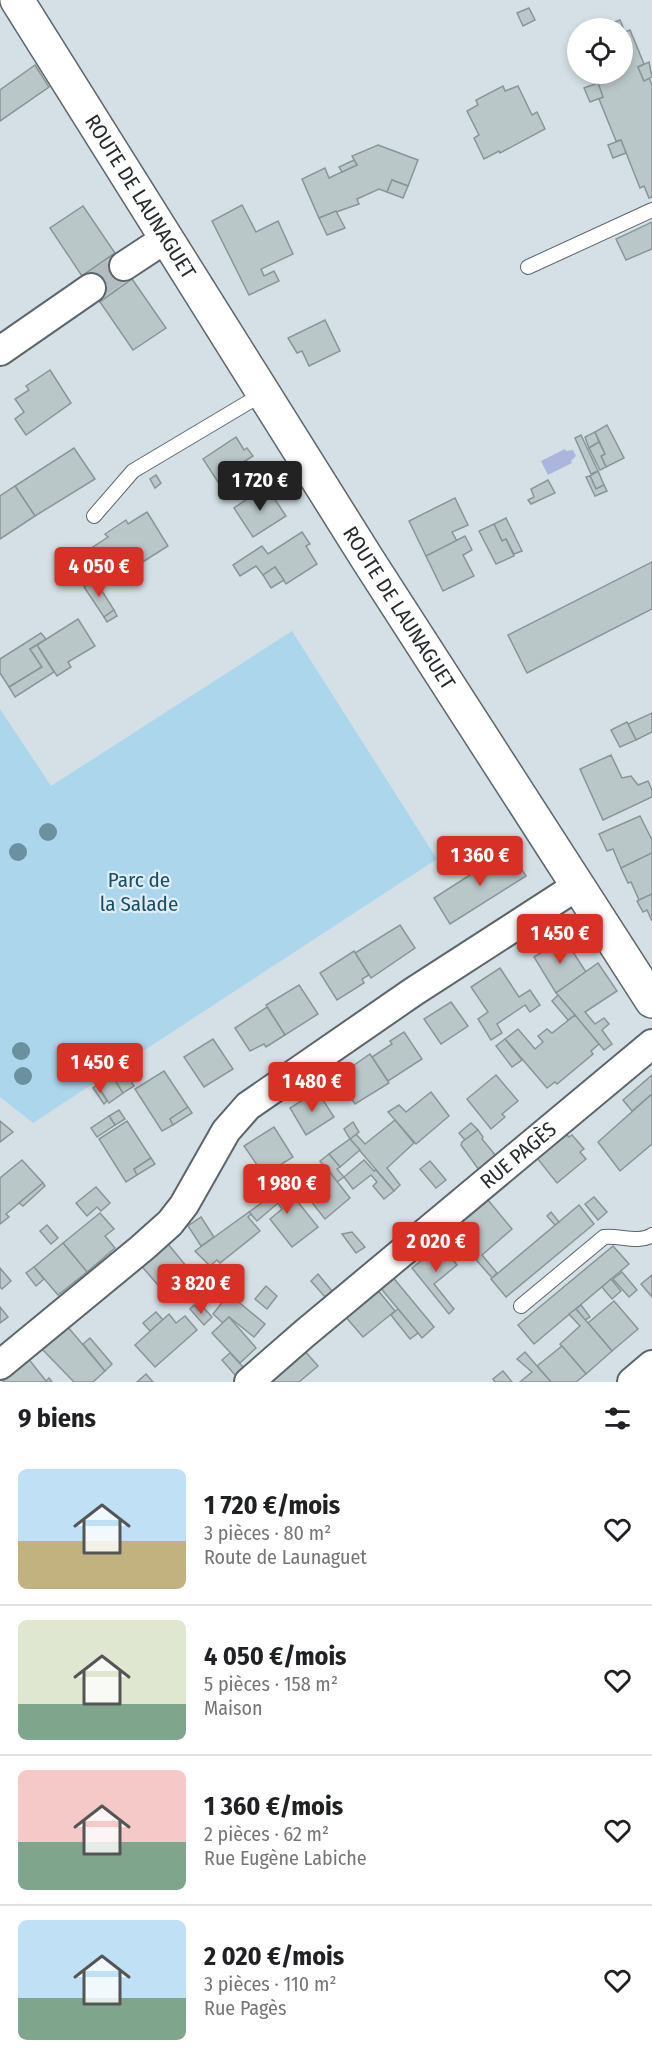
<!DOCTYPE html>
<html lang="fr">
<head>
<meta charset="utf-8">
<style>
	body { margin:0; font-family:"Fira Sans Condensed",sans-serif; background:#f6f6f6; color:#202124; height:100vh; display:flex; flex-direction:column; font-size:22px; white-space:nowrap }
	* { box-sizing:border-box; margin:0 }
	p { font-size:20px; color:#757577 }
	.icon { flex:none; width:33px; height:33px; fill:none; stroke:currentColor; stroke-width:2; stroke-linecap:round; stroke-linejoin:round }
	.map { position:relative; height:1382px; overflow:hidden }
	.sheet { display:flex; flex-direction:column; background:#fff; flex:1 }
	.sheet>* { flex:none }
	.buttons { position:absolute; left:567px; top:18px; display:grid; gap:12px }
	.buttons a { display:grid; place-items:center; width:66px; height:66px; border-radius:50%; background:#fff; box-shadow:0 3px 9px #0003; font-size:30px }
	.price { position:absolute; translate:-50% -51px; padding:0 14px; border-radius:6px; background:#d93025; color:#fff; font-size:20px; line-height:39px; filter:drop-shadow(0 2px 3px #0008) }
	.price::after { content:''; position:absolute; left:50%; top:36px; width:18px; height:14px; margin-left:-9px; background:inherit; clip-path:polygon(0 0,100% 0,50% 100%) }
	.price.selected { background:#222; color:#fff }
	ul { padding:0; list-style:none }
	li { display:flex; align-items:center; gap:18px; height:150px; padding:0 18px }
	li+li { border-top:2px solid #e0e0e0 }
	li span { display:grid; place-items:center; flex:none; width:168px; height:120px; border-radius:9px; color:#555 }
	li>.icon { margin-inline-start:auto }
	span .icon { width:72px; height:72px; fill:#fffc; stroke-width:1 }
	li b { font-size:26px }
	h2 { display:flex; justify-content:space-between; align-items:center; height:72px; padding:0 18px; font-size:26px }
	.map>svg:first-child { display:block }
</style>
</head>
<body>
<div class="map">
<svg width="652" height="1382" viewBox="0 0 652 1382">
	<rect width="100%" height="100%" fill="#d5e0e6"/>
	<path fill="#acd6ec" d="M292,631l145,228 -404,264 -33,-26v-388l51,77z"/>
	<path fill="#aab6dd" d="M565,449l1,2 7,-1 3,6 -5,5 1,2 -24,12 -7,-14z"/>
	<g fill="#bac7c9" stroke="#899598" stroke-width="1.5">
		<path d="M529,8l6,12 -12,6 -6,-13z"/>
		<path d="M620,20l5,12 5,-2 14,34 -6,3 6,14 5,-3 3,7v112l-3,1 -5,-12 -4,2 -19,-48 -5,1 -17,-42 4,-2 -9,-23h28v-46h-23z"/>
		<path d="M649,62l3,15 -8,4 -6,-14z"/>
		<path d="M35,65l14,22 -49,34v-31z"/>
		<path d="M598,83l5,14 -13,5 -6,-14z"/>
		<path d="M503,86l2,5 13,-5 14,29 5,-3 8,17 -45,24 -1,-2 -15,8 -10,-21 5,-3 -12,-24 11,-6 -2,-5z"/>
		<path d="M621,140l5,13 -13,5 -5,-13z"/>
		<path d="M378,145l40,15 -10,26 -16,-6 -5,12 -8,-3 -22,10 2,5 -40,14 -17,-39 23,-11 4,10 28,-13 -5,-9z"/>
		<path d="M354,160l3,5 -15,7 -3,-5z"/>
		<path d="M392,180l16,6 -5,12 -16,-6z"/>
		<path d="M242,205l14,27 22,-11 15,33 -32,15 3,7 10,-5 5,10 -30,14 -37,-74z"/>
		<path d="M83,206l32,47 -33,23 -32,-48z"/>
		<path d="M336,211l9,17 -18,7 -8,-17z"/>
		<path d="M652,222v27l-26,11 -10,-21z"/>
		<path d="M115,253l17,26 -32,23 -18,-26z"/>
		<path d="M132,279l34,49 -33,22 -33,-48z"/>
		<path d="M325,320l15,31 -31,15 -7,-15 -5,2 -9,-15z"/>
		<path d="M50,370l21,33 -45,32 -11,-16 9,-7 -9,-13 14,-9 -3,-4z"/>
		<path d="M607,425l17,33 -18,9 -5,-11 4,-2 -10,-22z"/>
		<path d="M595,432l4,10 -10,6 -4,-11z"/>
		<path d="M581,435l17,36 -7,3 -16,-36z"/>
		<path d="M236,437l8,13 3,-2 6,8 -8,5 6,8 4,-3 6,10 -26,17 -6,-9 -7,4 -19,-29z"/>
		<path d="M599,442l6,12 -4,2 5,11 -6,3 -11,-22z"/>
		<path d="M74,448l21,31 -60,37 -20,-30z"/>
		<path d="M598,471l6,14 -8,4 -6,-13z"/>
		<path d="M156,475l5,8 -6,5 -5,-9z"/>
		<path d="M590,476l6,13 8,-4 3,6 -12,5 -9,-19z"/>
		<path d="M548,480l7,13 -24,11 -3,-4 6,-3 -3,-8z"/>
		<path d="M15,486l20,30 -35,23v-43z"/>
		<path d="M266,486l20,30 -33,21 -19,-29z"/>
		<path d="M455,498l13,27 -16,7 5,9 -31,15 -17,-35z"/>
		<path d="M147,512l21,34 -57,36 -21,-33 18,-12 -3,-3 21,-14 2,4z"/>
		<path d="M506,518l16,33 -8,3 -8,-15 -4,2 -8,-17z"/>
		<path d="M494,524l8,17 4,-2 8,17 -18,8 -17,-33z"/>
		<path d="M302,532l8,12 -4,2 11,18 -31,20 -11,-17 -12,8 -7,-9 -16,10 -7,-11 29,-19 6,8z"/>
		<path d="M465,536l7,14 -9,5 11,21 -31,15 -17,-35z"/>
		<path d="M652,562v47l-125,64 -19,-38z"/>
		<path d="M275,567l9,13 -13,8 -8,-13z"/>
		<path d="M95,580l19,30 -10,7 -20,-30z"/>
		<path d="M114,610l3,6 -10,6 -3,-5z"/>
		<path d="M78,619l17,27 -27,16 3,5 -14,9 -20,-31z"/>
		<path d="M41,633l5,6 -16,10 12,18 -33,20 -9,-14v-14z"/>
		<path d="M37,645l17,27 -39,25 -6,-10 33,-20 -12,-18z"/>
		<path d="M652,713v19l-16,8 -8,-16z"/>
		<path d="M627,722l9,18 -16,7 -9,-17z"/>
		<path d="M611,755l11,23 9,-2 7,9 10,-4 4,9v7l-49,23 -23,-51z"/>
		<path d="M640,816l12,24v13l-31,15 -8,-19 -6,2 -8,-17z"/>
		<path d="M509,850l17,26 -76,48 -16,-26z"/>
		<path d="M652,853v41l-13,6 -8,-18 -3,1 -7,-15z"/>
		<path d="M652,894v27l-5,-11 -4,2 -6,-11z"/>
		<path d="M400,925l15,23 -44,30 -16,-25z"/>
		<path d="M564,938l22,34 -30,21 -22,-36z"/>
		<path d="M354,951l15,24 -7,4 2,4 -27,17 -17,-27z"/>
		<path d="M598,963l19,28 -32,21 10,12 9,-6 5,6 -7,6 10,14 -8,6 -48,-57z"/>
		<path d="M500,968l19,29 11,-7 10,15 -10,7 -5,-7 -28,19 5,9 -11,7 -13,-21 10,-7 -17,-25z"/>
		<path d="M299,985l19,29 -33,21 -19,-30z"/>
		<path d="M558,995l17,20 -7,5 -16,-19z"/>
		<path d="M451,1002l17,24 -27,18 -17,-25z"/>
		<path d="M267,1007l18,28 -19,12 -2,-3 -14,7 -15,-23z"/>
		<path d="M575,1015l24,29 -8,7 2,3 -36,30 -2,-2 -8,6 -42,-49 13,-10 17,20 8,-7 -5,-6 9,-7 5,4z"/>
		<path d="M404,1032l18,27 -34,22 -16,-24 20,-13 -2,-3z"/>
		<path d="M213,1039l20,30 -29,18 -20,-30z"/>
		<path d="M505,1039l17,21 -10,7 -16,-21z"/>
		<path d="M370,1054l19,29 -34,21 -18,-27z"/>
		<path d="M123,1069l11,17 -11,7 -11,-17z"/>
		<path d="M164,1071l24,36 -18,12 3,6 -11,6 -27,-42z"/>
		<path d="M496,1075l22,26 -16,13 3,3 -14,12 -24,-30z"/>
		<path d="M652,1075v19l-20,17 -9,-11z"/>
		<path d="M112,1076l11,17 -14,10 -12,-18z"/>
		<path d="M97,1085l10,16 -3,3 -11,-16z"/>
		<path d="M317,1091l17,26 -28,18 -16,-27z"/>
		<path d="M431,1092l18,24 -33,28 -28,-32 11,-7 7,7z"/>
		<path d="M652,1094v50l-32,27 -22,-29z"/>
		<path d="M188,1107l4,6 -19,12 -3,-6z"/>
		<path d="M119,1110l6,9 -10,6 -6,-9z"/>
		<path d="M109,1116l6,9 -18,12 -6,-9z"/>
		<path d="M395,1120l19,23 -27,25 13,17 -6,6 -44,-52 6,-5 9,10z"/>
		<path d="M0,1121l13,11 -13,10z"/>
		<path d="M127,1121l24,37 -17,11 3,6 -11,7 -27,-43z"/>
		<path d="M353,1122l6,10 -9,7 -6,-10z"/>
		<path d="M471,1123l7,7 -13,10 -6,-7z"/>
		<path d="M274,1127l19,30 -29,18 -20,-29z"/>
		<path d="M478,1130l5,7 -1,2 14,17 -17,14 -18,-25 1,-3z"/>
		<path d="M567,1135l2,2 3,-2 12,14 -4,3 6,7 -29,24 -20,-25z"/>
		<path d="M350,1139l10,11 -20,17 -11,-13z"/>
		<path d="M329,1154l11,13 -3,2 7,8 -7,5 -17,-21z"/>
		<path d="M151,1158l4,6 -18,11 -3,-6z"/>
		<path d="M22,1160l21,23 -37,31 3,3 -9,7v-46z"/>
		<path d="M364,1160l10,11 2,-1 18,21 -10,8 -11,-13 4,-4 -6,-7 -18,14 -9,-12z"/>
		<path d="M430,1161l16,19 -10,8 -16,-19z"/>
		<path d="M328,1170l22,28 -25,21 -22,-28z"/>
		<path d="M292,1181l4,6 -6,5 28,35 -26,20 -22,-28 12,-10 -4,-6 -21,18 -8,-9z"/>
		<path d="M43,1183l2,3 -22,20 -4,-3z"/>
		<path d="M96,1187l14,16 -9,8 -4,-4 -10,9 -11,-13z"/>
		<path d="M594,1197l13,15 -9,8 -13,-16z"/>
		<path d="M488,1200l24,29 -30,26 15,18 -5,5 -27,-31 11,-9 -14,-17z"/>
		<path d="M579,1205l15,19 -88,73 -15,-18z"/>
		<path d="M249,1212l2,2 -3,3 12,14 -40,32 -3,-3 -7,6 -15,-15z"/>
		<path d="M551,1212l8,10 -4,3 -8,-9z"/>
		<path d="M100,1213l14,16 -9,7 10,12 -28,24 -24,-29z"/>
		<path d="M201,1217l13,20 -13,9 -13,-20z"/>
		<path d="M47,1225l11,13 -7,6 -11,-13z"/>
		<path d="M352,1232l13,15 -9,6 -14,-19z"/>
		<path d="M63,1243l24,29 -29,23 -24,-28z"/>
		<path d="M168,1244l28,34 -26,21 -32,-37z"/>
		<path d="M441,1245l16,20 -23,19 20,25 -5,5 -37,-46z"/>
		<path d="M613,1246l16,18 -95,80 -16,-19z"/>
		<path d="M34,1267l10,12 -8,7 -10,-13z"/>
		<path d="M0,1268l11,13 -9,8 -2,-2z"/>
		<path d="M622,1272l15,18 -8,7 -16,-18z"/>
		<path d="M318,1274l14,17 -7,6 -14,-16z"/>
		<path d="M391,1275l43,52 -12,11 -43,-52z"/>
		<path d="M652,1275v22l-11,-13z"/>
		<path d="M611,1279l10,12 -9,8 -10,-12z"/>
		<path d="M266,1286l11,10 -10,13 -12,-10z"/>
		<path d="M376,1288l19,23 -32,26 -19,-22z"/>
		<path d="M229,1294l36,30 -11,13 -25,-20 -6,6 -10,-9z"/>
		<path d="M614,1301l24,28 -26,22 -24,-28z"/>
		<path d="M194,1305l5,5 4,-3 9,10 -8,8 -14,-16z"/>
		<path d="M581,1305l9,12 -5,3 -9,-11z"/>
		<path d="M0,1307l8,10 -8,6z"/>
		<path d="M398,1309l20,24 -8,6 -19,-24z"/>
		<path d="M576,1309l36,42 -26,23 -26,-30 20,-18 -11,-12z"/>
		<path d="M156,1312l7,8 -13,11 -7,-8z"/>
		<path d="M169,1314l7,9 9,-7 12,14 -42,37 -20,-22z"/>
		<path d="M229,1317l27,31 -16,15 -28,-30z"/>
		<path d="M67,1326l38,45 -12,11h-19l-32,-33 2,-2 -2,-1z"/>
		<path d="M90,1338l22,26 -7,7 -22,-27z"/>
		<path d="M562,1346l24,28 -10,8h-25l-14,-16z"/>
		<path d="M303,1349l15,17 -19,16h-24l-5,-5z"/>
		<path d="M525,1352l12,14 14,16h-31l12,-10 -15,-13z"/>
		<path d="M230,1353l14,15 -8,8 -14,-16z"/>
		<path d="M27,1357l19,24 3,-3 3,4h-48l-3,-4z"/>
		<path d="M503,1371l9,11h-17l-2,-3z"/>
		<path d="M146,1374l7,8h-16z"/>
	</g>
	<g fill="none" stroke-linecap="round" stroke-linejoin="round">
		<path stroke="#b2bcc1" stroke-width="28" stroke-dasharray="28 14" stroke-linecap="butt" d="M91,288l33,-22"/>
		<g stroke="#5c656a" stroke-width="16">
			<g id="service">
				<path d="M528,267l124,-57"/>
				<path d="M94,516l39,-45 131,-78"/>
				<path d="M521,1306l83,-69c15,-2 35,7 48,-2"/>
			</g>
		</g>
		<g stroke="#5c656a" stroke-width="32">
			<g id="minor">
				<path d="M124,266l41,-27"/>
				<path d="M0,351l91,-63"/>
				<path d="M0,1365l142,-117 28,-25 14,-18 42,-74 22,-25 165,-114 164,-106"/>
				<path id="s1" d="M249,1382l55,-48 348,-290"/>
				<path d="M632,1382l20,-17"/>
			</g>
		</g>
		<g stroke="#5c656a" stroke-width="36">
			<g id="secondary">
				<path id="s2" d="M17,0l351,560 284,441"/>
			</g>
		</g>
		<use href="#service" stroke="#fff" stroke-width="14"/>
		<use href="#minor" stroke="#fff" stroke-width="28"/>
		<use href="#secondary" stroke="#fff" stroke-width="33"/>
	</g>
	<g fill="#6b90a0">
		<circle cx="48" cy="832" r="9"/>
		<circle cx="18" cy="852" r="9"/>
		<circle cx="21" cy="1051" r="9"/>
		<circle cx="23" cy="1076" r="9"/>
	</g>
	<g text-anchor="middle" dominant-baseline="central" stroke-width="4.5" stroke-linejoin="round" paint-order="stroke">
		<g font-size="21" fill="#262b2d" stroke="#e2edf3">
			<text stroke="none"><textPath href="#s2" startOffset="232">ROUTE DE LAUNAGUET</textPath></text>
			<text stroke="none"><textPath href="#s2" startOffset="718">ROUTE DE LAUNAGUET</textPath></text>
			<text stroke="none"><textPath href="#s1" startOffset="352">RUE PAGÈS</textPath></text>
		</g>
		<g font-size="21" fill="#154e66" stroke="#e2edf3">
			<text x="139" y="880">Parc de<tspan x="139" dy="24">la Salade</tspan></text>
		</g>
	</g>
</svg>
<div class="buttons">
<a><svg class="icon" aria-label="locate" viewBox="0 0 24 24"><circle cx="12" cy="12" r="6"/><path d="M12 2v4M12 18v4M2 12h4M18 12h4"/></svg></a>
</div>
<b class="price selected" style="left:260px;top:512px">1 720 €</b>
<b class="price" style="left:99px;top:598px">4 050 €</b>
<b class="price" style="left:480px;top:887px">1 360 €</b>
<b class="price" style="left:560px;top:965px">1 450 €</b>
<b class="price" style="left:100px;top:1094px">1 450 €</b>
<b class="price" style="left:312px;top:1113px">1 480 €</b>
<b class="price" style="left:287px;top:1215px">1 980 €</b>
<b class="price" style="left:436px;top:1273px">2 020 €</b>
<b class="price" style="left:201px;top:1315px">3 820 €</b>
</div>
<section class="sheet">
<h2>9 biens<svg class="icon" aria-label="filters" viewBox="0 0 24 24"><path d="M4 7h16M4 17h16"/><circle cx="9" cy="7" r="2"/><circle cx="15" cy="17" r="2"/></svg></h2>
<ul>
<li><span style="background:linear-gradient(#bfe0f5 60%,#c2b280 0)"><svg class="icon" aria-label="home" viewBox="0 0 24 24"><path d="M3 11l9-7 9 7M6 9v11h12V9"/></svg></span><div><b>1 720 €/mois</b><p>3 pièces · 80 m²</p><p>Route de Launaguet</p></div><svg class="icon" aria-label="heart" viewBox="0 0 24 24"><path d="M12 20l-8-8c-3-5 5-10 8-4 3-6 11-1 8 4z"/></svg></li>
<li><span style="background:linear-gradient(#dfe7d0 70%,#7fa58c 0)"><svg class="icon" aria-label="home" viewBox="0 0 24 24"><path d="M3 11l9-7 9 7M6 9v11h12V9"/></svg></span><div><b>4 050 €/mois</b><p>5 pièces · 158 m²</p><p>Maison</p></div><svg class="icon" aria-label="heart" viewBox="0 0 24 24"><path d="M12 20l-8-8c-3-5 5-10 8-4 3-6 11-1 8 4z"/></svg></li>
<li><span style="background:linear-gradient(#f6c9c9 60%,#7fa58c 0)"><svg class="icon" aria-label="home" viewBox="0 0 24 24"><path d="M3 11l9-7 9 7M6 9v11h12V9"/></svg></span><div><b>1 360 €/mois</b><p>2 pièces · 62 m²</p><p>Rue Eugène Labiche</p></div><svg class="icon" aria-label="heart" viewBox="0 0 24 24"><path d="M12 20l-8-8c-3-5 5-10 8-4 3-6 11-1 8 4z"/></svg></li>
<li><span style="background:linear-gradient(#bfe0f5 65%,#7fa58c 0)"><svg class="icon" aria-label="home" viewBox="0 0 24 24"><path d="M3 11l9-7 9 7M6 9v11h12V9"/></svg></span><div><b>2 020 €/mois</b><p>3 pièces · 110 m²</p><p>Rue Pagès</p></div><svg class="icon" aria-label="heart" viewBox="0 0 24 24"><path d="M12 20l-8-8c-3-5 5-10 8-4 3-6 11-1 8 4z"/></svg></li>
</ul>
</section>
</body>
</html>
